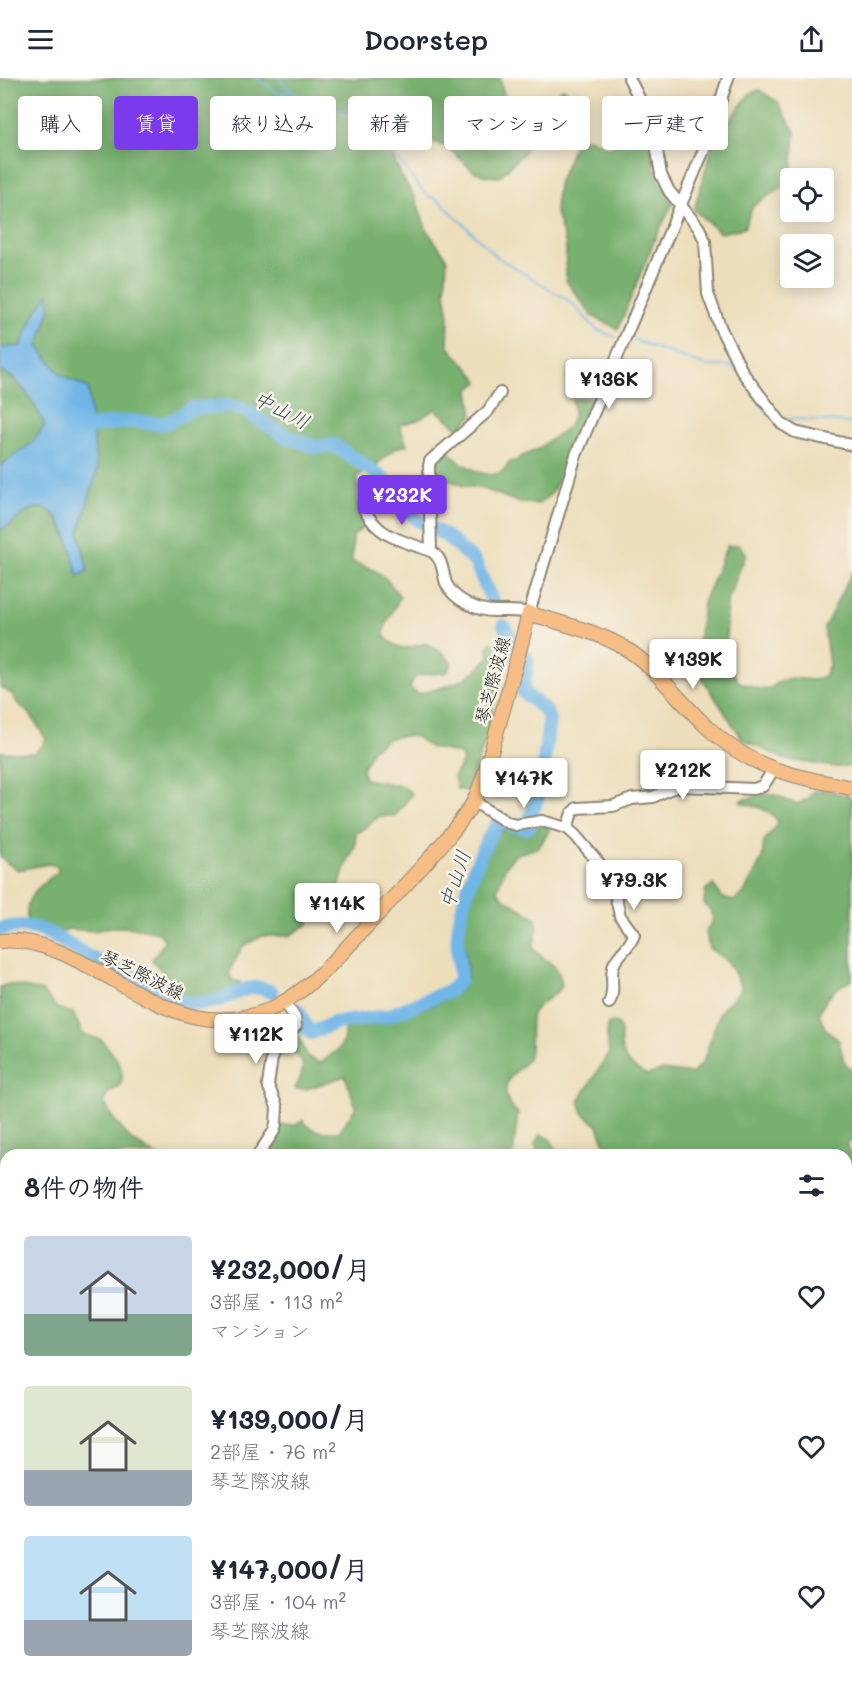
<!DOCTYPE html>
<html lang="ja">
<head>
<meta charset="utf-8">
<style>
	body { margin:0; font-family:Mali,"Klee One",sans-serif; background:#f6f6f7; color:#1f2937; height:100vh; display:flex; flex-direction:column; font-size:22px; white-space:nowrap }
	* { box-sizing:border-box; margin:0 }
	p { font-size:20px; color:#747a83 }
	.icon { flex:none; width:33px; height:33px; fill:none; stroke:currentColor; stroke-width:2; stroke-linecap:round; stroke-linejoin:round }
	.map { position:relative; flex:1; overflow:hidden }
	.details { position:absolute; left:0px; top:1071px; width:852px; height:536px; display:flex; flex-direction:column; background:#fff; border-radius:18px 18px 0 0; box-shadow:0 3px 15px #0003 }
	.details>* { flex:none }
	.guide { position:absolute; left:18px; top:18px; width:816px; height:54px; display:flex; gap:12px }
	.tools { position:absolute; left:780px; top:90px; display:grid; gap:12px }
	.tools a { display:grid; place-items:center; width:54px; height:54px; border-radius:6px; background:#fff; box-shadow:0 3px 15px #0003; font-size:30px }
	.price { position:absolute; translate:-50% -51px; padding:0 14px; border-radius:6px; background:#fff; color:#222; font-size:20px; line-height:39px; filter:drop-shadow(0 2px 3px #0008) }
	.price::after { content:''; position:absolute; left:50%; top:36px; width:18px; height:14px; margin-left:-9px; background:inherit; clip-path:polygon(0 0,100% 0,50% 100%) }
	.price.active { background:#7c3aed; color:#fff }
	ul { padding:0; list-style:none }
	li { display:flex; align-items:center; gap:18px; height:150px; padding:0 24px }
	li span { display:grid; place-items:center; flex:none; width:168px; height:120px; border-radius:6px; color:#555 }
	li>.icon { margin-inline-start:auto }
	span .icon { width:72px; height:72px; fill:#fffc; stroke-width:1 }
	li b { font-size:26px }
	h2 { display:flex; justify-content:space-between; align-items:center; height:72px; padding:0 24px; font-size:26px }
	.tag { padding:0 21px; border-radius:6px; background:#fff; box-shadow:0 3px 15px #0003; font-size:21px; line-height:54px }
	.tag.active { background:#7c3aed; color:#fff }
	header { display:flex; justify-content:space-between; align-items:center; height:78px; padding:0 24px; background:#fff; font-size:27px; font-weight:600 }
	.map>svg:first-child { display:block }
</style>
</head>
<body>
<header><svg class="icon" aria-label="menu" viewBox="0 0 24 24"><path d="M4 6h16M4 12h16M4 18h16"/></svg>Doorstep<svg class="icon" aria-label="share" viewBox="0 0 24 24"><path d="M12 15V3M7 8l5-5 5 5M5 13v7h14v-7"/></svg></header>
<div class="map">
<svg width="852" height="1606" viewBox="0 0 852 1606">
	<rect width="100%" height="100%" fill="#f7f3e8"/>
	<filter id="ink" filterUnits="userSpaceOnUse"><feTurbulence type="fractalNoise" baseFrequency=".0167" numOctaves="2"/><feDisplacementMap in="SourceGraphic" scale="12" xChannelSelector="R" yChannelSelector="G"/><feConvolveMatrix kernelMatrix="1 2 1 2 8 2 1 2 1" color-interpolation-filters="sRGB"/></filter>
	<filter id="wash" filterUnits="userSpaceOnUse"><feTurbulence type="fractalNoise" baseFrequency=".008" numOctaves="4" result="noise"/><feDisplacementMap in="SourceGraphic" scale="24" xChannelSelector="R" yChannelSelector="G"/><feGaussianBlur stdDeviation="1.35" result="paint"/><feColorMatrix in="noise" values="0 0 0 0 0 0 0 0 0 0 0 0 0 0 0 0 0 1.4 0 .05"/><feComposite in="paint" operator="in"/></filter>
	<g filter="url(#wash)">
		<rect width="100%" height="100%" fill="#eddebb"/>
		<g fill="#78b06f" stroke="#526e4d" stroke-width="1.5">
			<path d="M0,0h500l6,26c14,10 30,10 44,-3 5,-5 7,-10 14,-13l5,6 -15,19 -20,13 -10,26 -25,25c-35,-1 -31,-18 -55,-31 -13,-6 -27,-9 -41,-12l-11,21 10,22 13,20 12,34 18,24 2,6 -2,31 4,24 -1,30c10,12 22,22 31,36l-10,8 4,25 -14,14 -24,-20 -17,11 -19,5 8,20 -11,3 -21,18 -18,10 1,28 12,18 -17,14 -1,26c25,7 33,12 48,35l-15,30 -1,9c15,15 21,14 41,7l17,9 10,11 -5,9c-11,3 -23,0 -33,6l-4,10 8,6c31,-8 50,-11 71,-37l-1,-10 3,-5 9,10 3,16 -3,13 -7,24 -1,20 -26,66 -9,-2 -3,-13 9,-15 -3,-7 -31,-7 -13,-10 -15,-1 -14,3 -14,10 -11,20 3,10 38,7 9,8 -17,22h-15l-24,18 -1,13 -11,23 -4,15 -9,8 -13,-6c-14,14 -14,18 -9,37l-20,12h-27l-19,10 -14,26 3,8 8,2 1,4c-27,11 -40,17 -69,6l1,-8 -21,-24 13,-19 -6,-8 -30,-6h-19l-15,4 -27,-2 -7,4 -13,-6 -20,-3c-6,-27 10,-37 30,-52l-1,-6 -9,-2 -30,6 -11,-7 -7,-7v-104l34,1 8,-7 4,-7 -16,-25 -12,-10 -6,-10 -12,-7v-157c12,-4 20,-17 32,-21 24,-7 29,18 37,34 5,10 13,19 19,28l-9,-39 18,-61 -9,-82 -27,-14 -23,-29 12,-36 -17,7 -12,29 -18,2 -3,-3z"/>
			<path d="M759,12l19,12 17,30 -3,46 -2,4 -37,24 -9,22 -24,5 -26,-23 19,-67 36,-49z"/>
			<path d="M635,56c24,9 13,20 21,39 4,11 11,21 17,30l-18,36 -37,90 -26,-13 -26,-35v-36l-11,-35 3,-26 18,-44 13,-2 21,10 19,-13z"/>
			<path d="M0,293c22,8 35,34 45,54l-13,18 -32,23z"/>
			<path d="M587,320l5,2 -33,80 -9,15 -12,9 -18,-1 -36,-14 -20,-3 -30,-12 1,-13 7,-6 7,-3c8,10 34,26 47,22 7,-2 10,-6 14,-12l6,-1c5,-6 9,-6 16,-9 6,-2 11,-7 16,-11 18,-11 30,-17 24,-41z"/>
			<path d="M739,467l7,9 -19,48 -1,61 13,19 20,7 12,-1 8,-7 11,-3 24,2 10,-4 5,-11 -5,-37 28,-56v194l-15,1 -51,-7 -43,-20 -40,-60 -5,-36 5,-41 24,-57z"/>
			<path d="M823,712l25,5 4,6v180c-17,5 -26,17 -33,32l6,15 14,13 5,21 8,8v71h-3l-2,5 5,12v436l-6,3v-442h-237l-11,-29 -15,-13 -4,-12 30,-48 -2,-19 1,-10 8,-1 5,7c-2,24 3,34 26,45l16,-5 29,4 11,-12 17,-50 22,-24 -13,-25 -20,-15 -3,-16 7,-13 -3,-9 -6,-7 2,-14 7,-4 10,13 10,3 10,-7 19,-35 2,-18 15,-18c-9,-14 -23,-17 -38,-20l1,-3c10,-3 26,-8 36,-4 7,3 11,6 19,8l12,-6 4,-7z"/>
			<path d="M539,748h9l1,5 -10,16 -24,8 -9,11 -9,24 6,8 32,19 3,10 -5,21c13,16 27,14 29,38 -7,12 -24,15 -30,28 -3,8 0,31 -3,42 -3,9 -13,14 -18,21 -10,13 -4,27 7,36l-5,42h-252l20,-30h15l7,-5c9,14 21,12 36,12l17,-25 -11,-31 -38,13h-12c11,-21 12,-28 -8,-43l-11,14 -9,1 21,-31 9,3 11,24 12,6c15,-11 26,-15 24,-35 14,-7 25,-5 40,-8 21,-6 55,-15 73,-27 19,-13 6,-39 6,-59 1,-36 20,-72 36,-103l10,-1 13,3z"/>
			<path d="M9,906l33,7 15,17 16,5 10,21 19,6c12,19 23,20 19,45l-14,9 -3,8 8,15 19,23 25,15h-150v242l-6,-6v-404z"/>
			<path d="M540,1056l10,5 10,16h-21l-4,-11z"/>
			<path d="M6,1399v188l-6,-4v-180z"/>
			<path d="M26,1601h164l-5,5h-155l1,-1z"/>
			<path d="M270,1601h94l1,5h-93z"/>
			<path d="M590,1601v-1l205,1 -1,5h-206z"/>
		</g>
		<path fill="#6fb6e7" stroke="#4d7089" stroke-width="1.5" d="M49,215l1,17 -12,36 23,29 27,13 9,83 -18,61 9,39 -10,5c-6,-22 -14,-77 -46,-67 -12,4 -20,17 -32,21v-64l32,-23 13,-18c-10,-20 -23,-46 -45,-54v-26l4,3 17,-2 12,-29z"/>
		<g fill="none" stroke-linecap="round" stroke-linejoin="round">
			<g stroke="#6fb6e7" stroke-width="2">
				<path d="M256,0l22,15h15"/>
				<path d="M280,0l4,7 10,8 24,11 50,18 11,7 10,10 9,20 27,35 15,7 57,56 74,45 26,28 18,7"/>
				<path d="M634,262l72,26h27l4,6"/>
				<path d="M753,316l18,23"/>
				<path d="M783,340l69,5"/>
			</g>
			<g stroke="#6fb6e7" stroke-width="14">
				<path d="M78,359l6,-7 16,-5 32,-4 30,3 11,-4 20,-12 37,-2 16,5 39,25 30,11 19,-2 47,32 21,22 14,20 30,17 29,26 19,43"/>
				<path d="M504,548l10,17"/>
				<path d="M0,851c41,-12 64,16 97,32 7,3 14,5 21,8 20,9 37,24 57,30 11,4 25,6 36,3 25,-5 35,-22 61,-10"/>
				<path d="M298,932l10,21 3,2 23,-10 53,-7 64,-26 9,-10c0,-16 -4,-32 -2,-47 3,-32 22,-86 41,-111l28,6 3,-3v-7l11,-30 8,-68 -3,-9 -23,-19 5,-32 -2,-4"/>
			</g>
		</g>
	</g>
	<g filter="url(#ink)">
		<g fill="none" stroke-linecap="round" stroke-linejoin="round">
			<g stroke="#8c8473" stroke-width="14">
				<g id="minor">
					<path d="M629,0l24,48 8,49 8,16 30,37 6,13 3,53 13,35 22,44 39,51 13,8 57,13"/>
					<path d="M500,315l-12,18 -58,50 -1,5 2,85c12,7 11,20 15,32 7,17 33,29 51,28 12,0 20,-1 32,2l47,-158 132,-315 20,-62"/>
					<path d="M364,431c16,30 38,31 67,42"/>
					<path d="M473,723l35,22 8,2 26,-4 25,7 8,7 30,35 9,19 6,27 14,19c-4,12 -15,18 -20,29 -5,12 2,27 -5,39"/>
					<path d="M567,750l5,-15 5,-5 36,-2 19,-7 21,-2 17,-8 12,-3 72,3 9,-3 10,-16"/>
					<path d="M258,1077l16,-24 2,-7 1,-17 -9,-22 5,-34 11,-15 12,-10 -1,-8 -10,-16"/>
					<path d="M0,1347l6,-1"/>
				</g>
			</g>
			<g stroke="#8c8473" stroke-width="16">
				<path id="major" d="M0,863c65,-7 133,63 197,76 29,6 62,1 87,-15 34,-20 63,-55 90,-84 25,-26 50,-52 73,-80 10,-12 20,-24 27,-37 11,-23 17,-49 24,-74 11,-37 21,-75 31,-114 32,11 70,18 99,37 30,20 52,52 79,77 45,43 87,49 145,61"/>
			</g>
			<use href="#minor" stroke="#fff" stroke-width="10"/>
			<use href="#major" stroke="#f6be86" stroke-width="14"/>
		</g>
	</g>
	<g text-anchor="middle" dominant-baseline="central" stroke-width="5" stroke-linejoin="round" paint-order="stroke">
		<g font-size="18" fill="#2b2b2b" stroke="#f7f3e8">
			<text transform="translate(492 602) rotate(-75)">琴芝際波線</text>
			<text transform="translate(143 896) rotate(26)">琴芝際波線</text>
		</g>
		<g font-size="20" font-style="italic" fill="#3f5563" stroke="#f7f3e8">
			<text transform="translate(282 331) rotate(27)">中山川</text>
			<text transform="translate(454 801) rotate(-72)">中山川</text>
		</g>
	</g>
</svg>
<div class="tools">
<a><svg class="icon" aria-label="locate" viewBox="0 0 24 24"><circle cx="12" cy="12" r="6"/><path d="M12 2v4M12 18v4M2 12h4M18 12h4"/></svg></a>
<a><svg class="icon" aria-label="layers" viewBox="0 0 24 24"><path d="M12 4l9 5-9 5-9-5zM3 14l9 5 9-5"/></svg></a>
</div>
<b class="price" style="left:609px;top:332px">¥136K</b>
<b class="price active" style="left:402px;top:448px">¥232K</b>
<b class="price" style="left:693px;top:612px">¥139K</b>
<b class="price" style="left:683px;top:723px">¥212K</b>
<b class="price" style="left:524px;top:731px">¥147K</b>
<b class="price" style="left:634px;top:833px">¥79.3K</b>
<b class="price" style="left:337px;top:856px">¥114K</b>
<b class="price" style="left:256px;top:987px">¥112K</b>
<div class="guide">
<a class="tag">購入</a>
<a class="tag active">賃貸</a>
<a class="tag">絞り込み</a>
<a class="tag">新着</a>
<a class="tag">マンション</a>
<a class="tag">一戸建て</a>
</div>
<section class="details">
<h2>8件の物件<svg class="icon" aria-label="filters" viewBox="0 0 24 24"><path d="M4 7h16M4 17h16"/><circle cx="9" cy="7" r="2"/><circle cx="15" cy="17" r="2"/></svg></h2>
<ul>
<li><span style="background:linear-gradient(#c9d6e8 65%,#7fa58c 0)"><svg class="icon" aria-label="home" viewBox="0 0 24 24"><path d="M3 11l9-7 9 7M6 9v11h12V9"/></svg></span><div><b>¥232,000/月</b><p>3部屋 · 113 m²</p><p>マンション</p></div><svg class="icon" aria-label="heart" viewBox="0 0 24 24"><path d="M12 20l-8-8c-3-5 5-10 8-4 3-6 11-1 8 4z"/></svg></li>
<li><span style="background:linear-gradient(#dfe7d0 70%,#9aa5b1 0)"><svg class="icon" aria-label="home" viewBox="0 0 24 24"><path d="M3 11l9-7 9 7M6 9v11h12V9"/></svg></span><div><b>¥139,000/月</b><p>2部屋 · 76 m²</p><p>琴芝際波線</p></div><svg class="icon" aria-label="heart" viewBox="0 0 24 24"><path d="M12 20l-8-8c-3-5 5-10 8-4 3-6 11-1 8 4z"/></svg></li>
<li><span style="background:linear-gradient(#bfe0f5 70%,#9aa5b1 0)"><svg class="icon" aria-label="home" viewBox="0 0 24 24"><path d="M3 11l9-7 9 7M6 9v11h12V9"/></svg></span><div><b>¥147,000/月</b><p>3部屋 · 104 m²</p><p>琴芝際波線</p></div><svg class="icon" aria-label="heart" viewBox="0 0 24 24"><path d="M12 20l-8-8c-3-5 5-10 8-4 3-6 11-1 8 4z"/></svg></li>
</ul>
</section>
</div>
</body>
</html>
